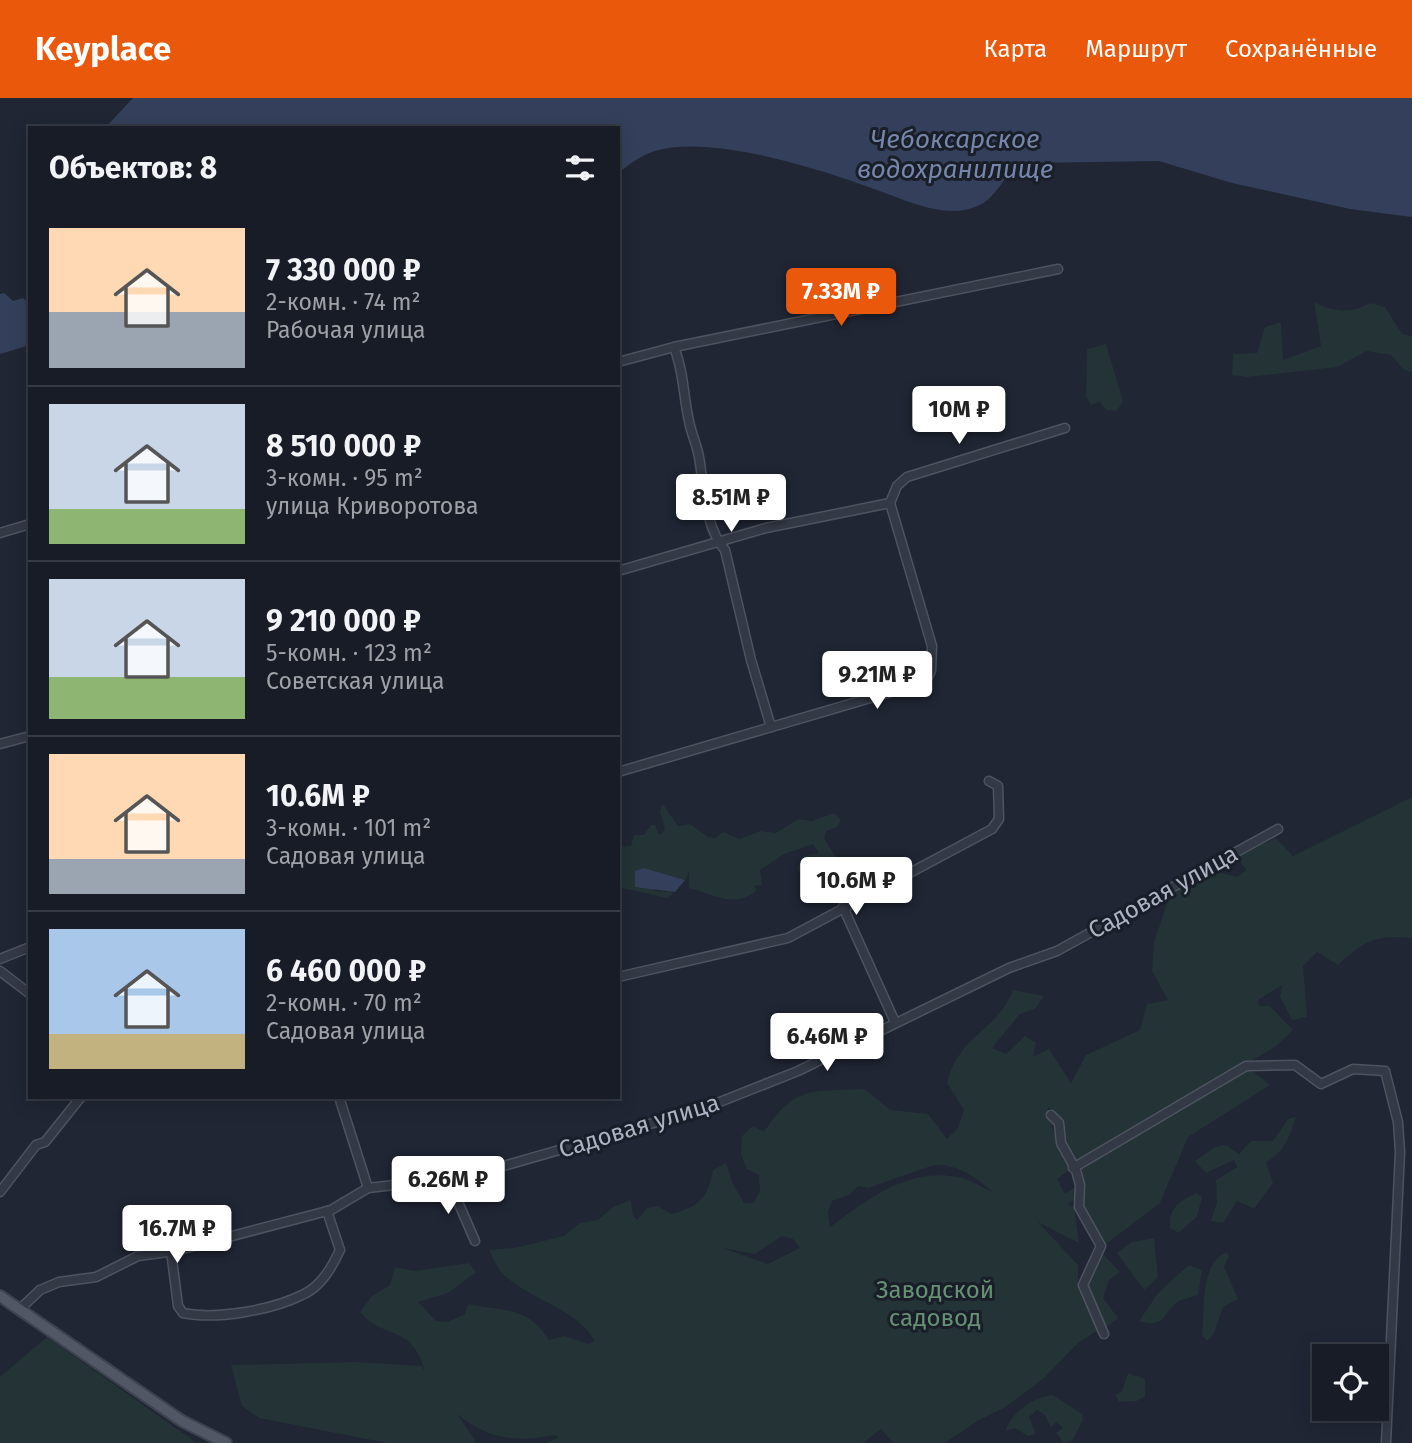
<!DOCTYPE html>
<html lang="ru">
<head>
<meta charset="utf-8">
<style>
	body { margin:0; font-family:"Fira Sans",sans-serif; background:#21252f; color:#f1f3f6; height:100vh; display:flex; flex-direction:column; font-size:26px; white-space:nowrap }
	* { box-sizing:border-box; margin:0 }
	p { font-size:23px; color:#9fa1a7 }
	.icon { flex:none; width:38px; height:38px; fill:none; stroke:currentColor; stroke-width:2; stroke-linecap:round; stroke-linejoin:round }
	.map { position:relative; flex:1; overflow:hidden }
	.details { position:absolute; left:28px; top:28px; width:592px; height:973px; display:flex; flex-direction:column; background:#181c27; border-radius:0px; box-shadow:0 4px 18px #0003,0 0 0 2px #363a44 }
	.details>* { flex:none }
	.tools { position:absolute; left:1312px; top:1246px; display:grid; gap:14px }
	.tools a { display:grid; place-items:center; width:77px; height:77px; border-radius:0px; background:#181c27; box-shadow:0 4px 18px #0003,0 0 0 2px #363a44; font-size:35px }
	.price { position:absolute; translate:-50% -60px; padding:0 16px; border-radius:7px; background:#fff; color:#222; font-size:23px; line-height:46px; filter:drop-shadow(0 2px 4px #0008) }
	.price::after { content:''; position:absolute; left:50%; top:42px; width:21px; height:16px; margin-left:-10px; background:inherit; clip-path:polygon(0 0,100% 0,50% 100%) }
	.price.selected { background:#ea580c; color:#fff }
	ul { padding:0; list-style:none }
	li { display:flex; align-items:center; gap:21px; height:175px; padding:0 21px }
	li+li { border-top:2px solid #363a44 }
	li span { display:grid; place-items:center; flex:none; width:196px; height:140px; border-radius:0px; color:#555 }
	li>.icon { margin-inline-start:auto }
	span .icon { width:84px; height:84px; fill:#fffc; stroke-width:1 }
	li b { font-size:30px }
	h2 { display:flex; justify-content:space-between; align-items:center; height:84px; padding:0 21px; font-size:30px }
	header { display:flex; align-items:center; gap:42px; box-sizing:border-box; height:98px; padding:0 35px; background:#ea580c; color:#fff }
	header strong { font-size:33px }
	nav { display:flex; gap:38px; margin-inline-start:auto; font-size:24px }
	.map>svg:first-child { display:block }
</style>
</head>
<body>
<header>
<strong>Keyplace</strong>
<nav><a>Карта</a><a>Маршрут</a><a>Сохранённые</a></nav>
</header>
<div class="map">
<svg width="1412" height="1345" viewBox="0 0 1412 1345">
	<rect width="100%" height="100%" fill="#202634"/>
	<g fill="#233336" fill-rule="evenodd">
		<path d="M1314,204c19,10 37,12 56,1l15,4 17,27 10,2v36l-8,-2 -13,-15 -24,-4 -30,16 -90,10 -15,-2 1,-21 24,-1 8,-26 16,-5 2,38 38,-14z"/>
		<path d="M1106,246l17,57 -6,10 -11,-1 -6,-8 -9,3 -5,-8 1,-48z"/>
		<path d="M1412,699v141c-37,-3 -47,2 -74,27l-21,-13 -14,14 4,51 -15,3 -12,-23 2,-12 -24,15 1,6h11l23,24 -18,17 -201,116 -13,-27 1,-14 -13,-15 -3,6 24,56 -13,10 8,15 13,-9 -1,13 -10,6 7,3 5,36 -41,-21 40,43v17l20,48 -20,13 -35,36 -39,29 -25,12 -34,23h-52l-12,-14 -18,14h-318l13,-5 -3,-3c-38,8 -68,4 -98,-21l20,29h-90l-128,-25 -17,-12 -11,-41 126,-3 64,4 4,5c-14,-49 -41,-30 -65,-59l12,-16 18,-11 5,-18 20,4 54,-8 7,9 -28,21 -30,9 18,19 12,1 17,-8 3,-10c36,8 59,1 81,36l16,-4 23,8 7,-3c-20,-34 -64,-40 -92,-67 -6,-6 -10,-16 -14,-24l25,-2 50,-12 16,-13 18,-3 15,-13 18,-7 2,16 4,4 10,-12 11,-2 13,8c28,-7 37,-16 42,-44l13,-7 7,21 11,19h9l7,-12 -1,-16 -12,-6 -6,-15 1,-18 11,-10 11,6c32,-48 48,-40 101,-43l25,21 38,4 19,25 11,-11 6,-18 -17,-27c12,-49 50,-51 66,-93l31,6 -9,13 -15,5 -28,34 14,6 19,-18 11,7 -3,14 16,-8 22,34 15,-28 54,-25 7,-26 21,-4 -16,-29 2,-29 18,-53 46,-17 19,5 9,-7 -10,-15 40,-17 17,18zM934,1067c24,-1 41,12 59,27 -11,-4 -23,-13 -35,-15 -49,-10 -91,22 -128,50l-2,-15 4,-11 17,-6 9,-9 10,2zM782,1138l11,3 7,9 -32,16 -45,-16 32,6z"/>
		<path d="M663,706l15,22 12,-2 18,13 7,1 8,-6 16,7 21,-8 16,2 22,-14 14,2 22,-8 7,7 -4,7 -11,4 -2,7 12,20 -36,16 -3,-6 6,-12 16,-3 -6,-9 -29,10 -24,16 2,15 -8,1 3,4c-22,20 -46,3 -68,-2v-16l-4,8 -41,-12 11,23 16,1 2,2 -6,4 -49,-11v-40l13,-1 3,-11h10l7,-10h4l4,10 6,-5 -5,-19z"/>
		<path d="M1248,969l22,18 -82,52 -28,66 -54,41c-28,-29 -22,-41 -24,-78z"/>
		<path d="M1296,1019c-6,19 -12,36 -30,45l7,21 -19,26 -17,-8 -14,22 -12,-2 6,-19 -1,-22 21,-13 -3,-7 -28,13 -11,-12 20,-14 11,-2 13,9 12,-13h22l15,-22z"/>
		<path d="M1196,1095l6,4 -5,20 -19,16 -8,-5c-2,-20 9,-26 26,-35z"/>
		<path d="M1154,1140l4,39 -14,13 -27,-37 15,-11z"/>
		<path d="M1226,1154l3,4 -5,11 14,32 -15,8 -9,26 -7,8 -5,-6c4,-26 -4,-67 24,-83z"/>
		<path d="M1102,1155l18,19 -11,8 -6,18 15,20 -13,10 -18,-42z"/>
		<path d="M1189,1167l13,5 -4,25c-6,2 -17,4 -22,8 -13,11 -12,26 -37,18l19,-28z"/>
		<path d="M47,1239l150,106h-197v-66z"/>
		<path d="M1128,1275l17,6v17l-8,5 -18,1 -4,-7 7,-4z"/>
		<path d="M1053,1297l29,19 1,6 -11,21 -8,2 -8,-10 7,-5 -7,-6 -5,5 -6,-12 -8,-5 -8,7 7,17 -8,2 -13,-8 -10,3c7,-19 28,-34 48,-36z"/>
	</g>
	<g fill="#34405b">
		<path d="M133,0h1279v119l-62,-8 -118,-26 -73,-22 -137,2c-20,11 -24,38 -50,45 -31,10 -69,-9 -98,-19 -53,-20 -164,-55 -219,-38 -14,4 -26,14 -37,22v-45h-513z"/>
		<path d="M4,195l9,8 10,-3 7,6v41l-30,9v-60z"/>
		<path d="M644,770l41,12 -10,12 -40,-5v-16z"/>
	</g>
	<g fill="none" stroke-linecap="round" stroke-linejoin="round">
		<g stroke="#4e5360" stroke-width="11">
			<g id="minor">
				<path d="M674,249c10,25 9,48 15,74 2,12 8,24 10,36 5,29 6,71 26,93l26,110 20,67"/>
				<path d="M618,264l56,-15 384,-78"/>
				<path d="M890,405l7,-17 10,-9 158,-49"/>
				<path d="M0,435l30,-9"/>
				<path d="M618,473l148,-43 124,-25"/>
				<path d="M0,646l30,-8"/>
				<path d="M618,674l307,-90 6,-11 1,-25 -42,-143"/>
				<path d="M843,809l52,115"/>
				<path d="M0,861l30,-12"/>
				<path d="M0,873l30,23"/>
				<path d="M618,879l170,-39 204,-109 7,-10 -1,-33 -9,-5"/>
				<path d="M339,999l29,91"/>
				<path d="M1051,1017l8,8 2,20 15,27 4,15 -1,22 22,39 -18,39 21,49"/>
				<path d="M1073,1070l173,-102 49,-1 26,19 32,-15 32,2 13,51 2,30 -14,291"/>
				<path d="M448,1081l27,62"/>
				<path d="M0,1094l36,-47 9,-3 36,-45"/>
				<path d="M171,1153l7,55 5,7c33,7 89,-3 119,-18 19,-8 30,-28 38,-45l-13,-39"/>
				<path d="M20,1211l20,-19 19,-8 37,-5 42,-21 37,-5 156,-41 37,-22 97,-11 237,-68 96,-38 211,-103 48,-17 221,-122"/>
			</g>
		</g>
		<g stroke="#3d424f" stroke-width="14">
			<path id="major" d="M0,1198l182,125 44,22"/>
		</g>
		<use href="#minor" stroke="#333945" stroke-width="8"/>
		<use href="#major" stroke="#515765" stroke-width="10"/>
	</g>
	<g text-anchor="middle" dominant-baseline="central" stroke-width="6" stroke-linejoin="round" paint-order="stroke">
		<g font-size="24" fill="#adb3c2" stroke="#191e29">
			<text transform="translate(1163 794) rotate(-29)">Садовая улица</text>
			<text transform="translate(639 1028) rotate(-17)">Садовая улица</text>
		</g>
		<g font-size="24" fill="#669175" stroke="#191e29">
			<text x="935" y="1192">Заводской<tspan x="935" dy="28">садовод</tspan></text>
		</g>
		<g font-size="26" font-style="italic" fill="#7686aa" stroke="#191e29">
			<text x="955" y="41">Чебоксарское<tspan x="955" dy="30">водохранилище</tspan></text>
		</g>
	</g>
</svg>
<div class="tools">
<a><svg class="icon" aria-label="locate" viewBox="0 0 24 24"><circle cx="12" cy="12" r="6"/><path d="M12 2v4M12 18v4M2 12h4M18 12h4"/></svg></a>
</div>
<b class="price selected" style="left:841px;top:230px">7.33M ₽</b>
<b class="price" style="left:959px;top:348px">10M ₽</b>
<b class="price" style="left:731px;top:436px">8.51M ₽</b>
<b class="price" style="left:877px;top:613px">9.21M ₽</b>
<b class="price" style="left:856px;top:819px">10.6M ₽</b>
<b class="price" style="left:827px;top:975px">6.46M ₽</b>
<b class="price" style="left:448px;top:1118px">6.26M ₽</b>
<b class="price" style="left:177px;top:1167px">16.7M ₽</b>
<section class="details">
<h2>Объектов: 8<svg class="icon" aria-label="filters" viewBox="0 0 24 24"><path d="M4 7h16M4 17h16"/><circle cx="9" cy="7" r="2"/><circle cx="15" cy="17" r="2"/></svg></h2>
<ul>
<li><span style="background:linear-gradient(#ffd9b3 60%,#9aa5b1 0)"><svg class="icon" aria-label="home" viewBox="0 0 24 24"><path d="M3 11l9-7 9 7M6 9v11h12V9"/></svg></span><div><b>7 330 000 ₽</b><p>2-комн. · 74 m²</p><p>Рабочая улица</p></div></li>
<li><span style="background:linear-gradient(#c9d6e8 75%,#8fb573 0)"><svg class="icon" aria-label="home" viewBox="0 0 24 24"><path d="M3 11l9-7 9 7M6 9v11h12V9"/></svg></span><div><b>8 510 000 ₽</b><p>3-комн. · 95 m²</p><p>улица Криворотова</p></div></li>
<li><span style="background:linear-gradient(#c9d6e8 70%,#8fb573 0)"><svg class="icon" aria-label="home" viewBox="0 0 24 24"><path d="M3 11l9-7 9 7M6 9v11h12V9"/></svg></span><div><b>9 210 000 ₽</b><p>5-комн. · 123 m²</p><p>Советская улица</p></div></li>
<li><span style="background:linear-gradient(#ffd9b3 75%,#9aa5b1 0)"><svg class="icon" aria-label="home" viewBox="0 0 24 24"><path d="M3 11l9-7 9 7M6 9v11h12V9"/></svg></span><div><b>10.6M ₽</b><p>3-комн. · 101 m²</p><p>Садовая улица</p></div></li>
<li><span style="background:linear-gradient(#a9c7e8 75%,#c2b280 0)"><svg class="icon" aria-label="home" viewBox="0 0 24 24"><path d="M3 11l9-7 9 7M6 9v11h12V9"/></svg></span><div><b>6 460 000 ₽</b><p>2-комн. · 70 m²</p><p>Садовая улица</p></div></li>
</ul>
</section>
</div>
</body>
</html>
